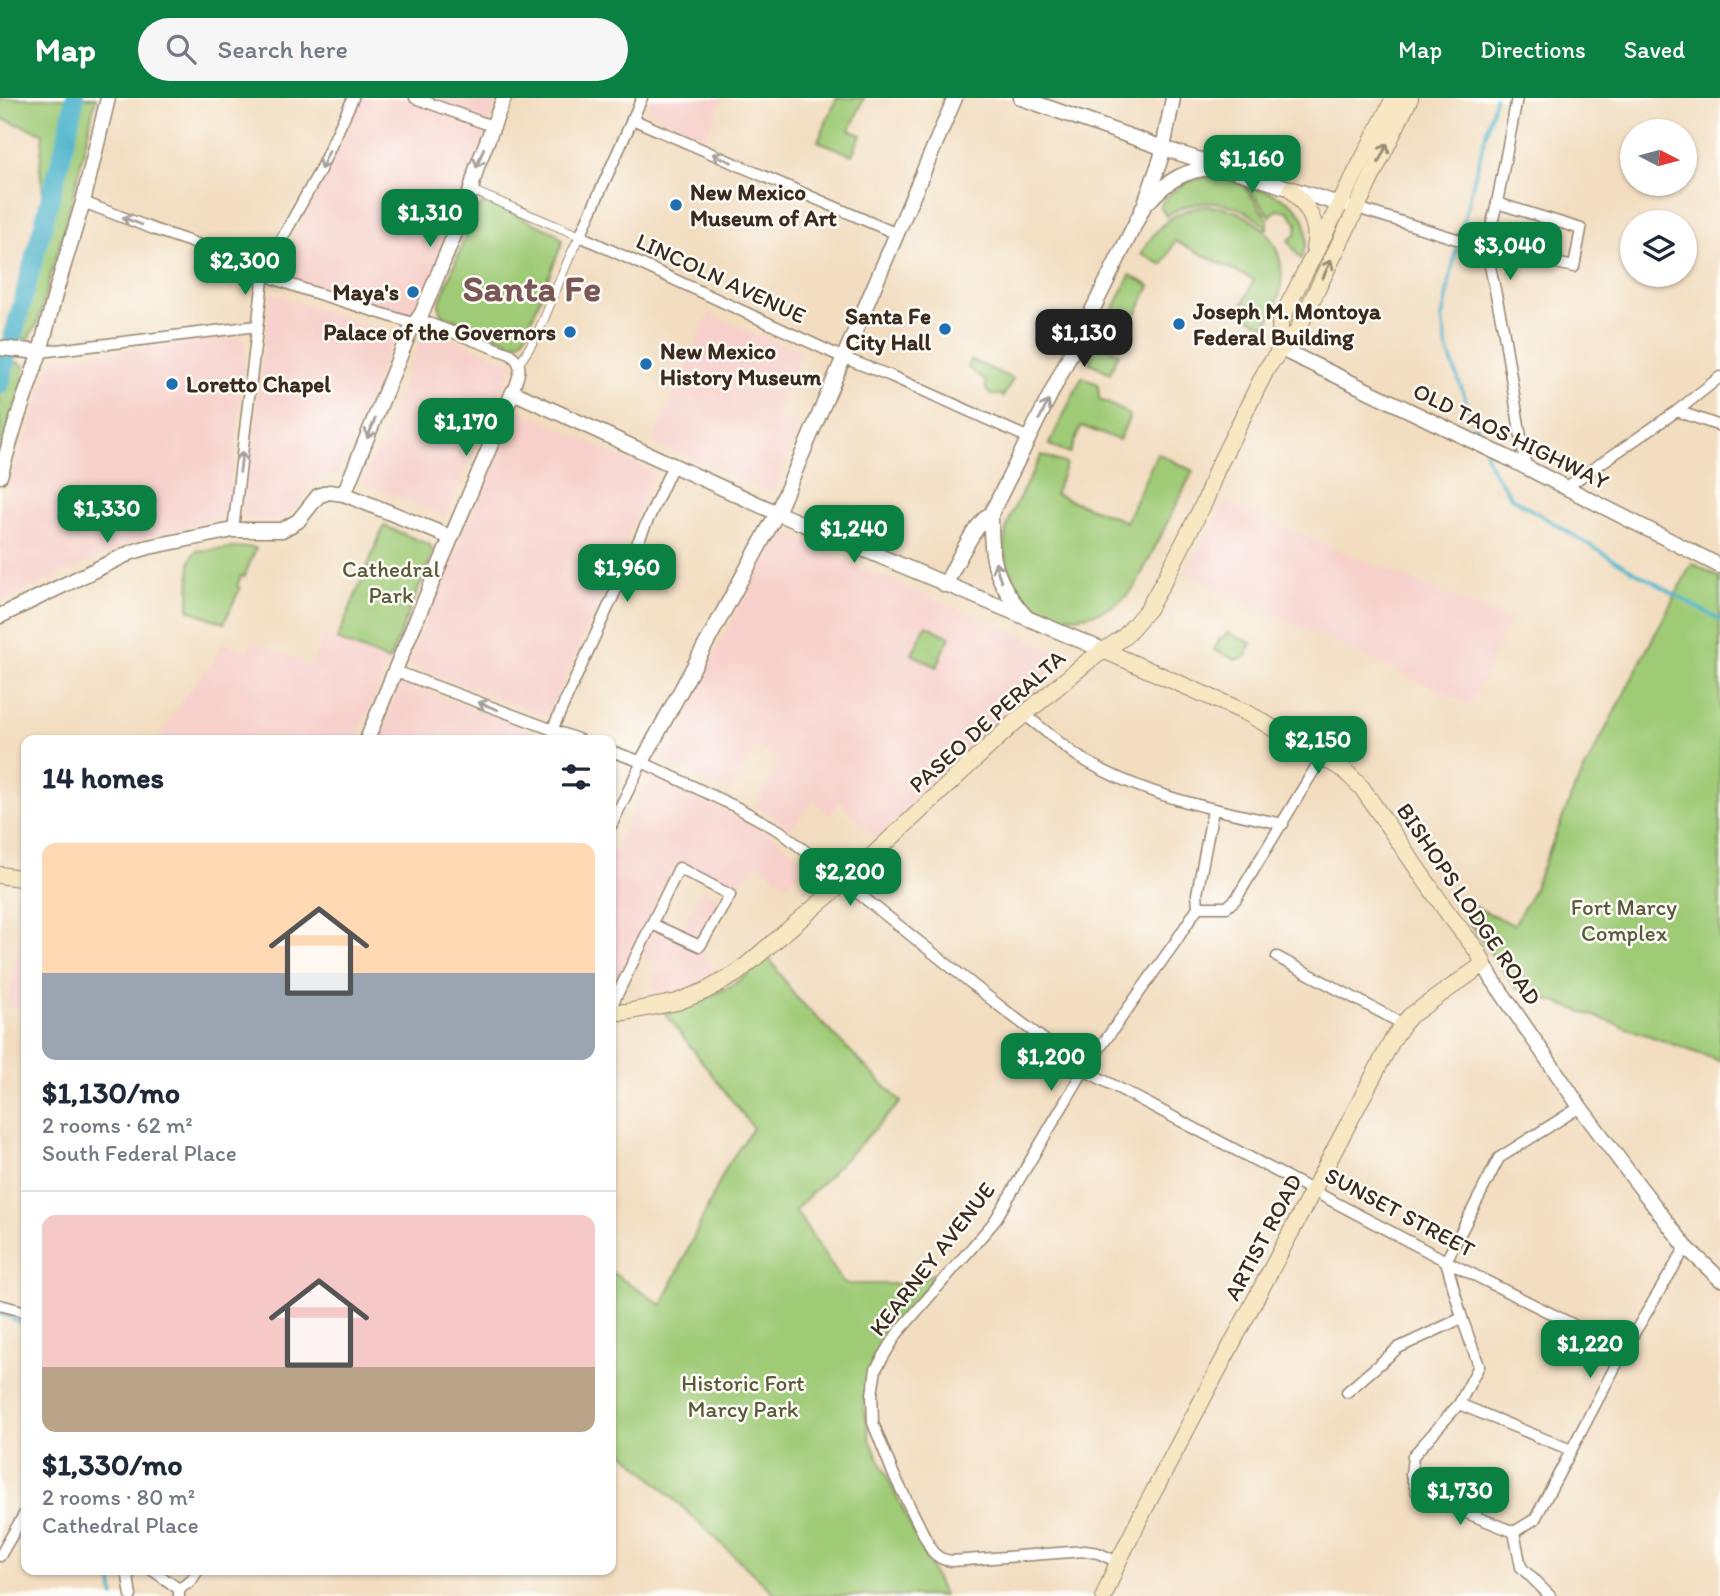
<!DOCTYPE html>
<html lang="en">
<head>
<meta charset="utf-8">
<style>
	body { margin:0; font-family:Itim,sans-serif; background:#f6f6f7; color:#1f2937; height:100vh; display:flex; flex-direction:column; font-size:26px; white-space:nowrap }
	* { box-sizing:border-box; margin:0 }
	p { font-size:23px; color:#747a83 }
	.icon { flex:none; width:38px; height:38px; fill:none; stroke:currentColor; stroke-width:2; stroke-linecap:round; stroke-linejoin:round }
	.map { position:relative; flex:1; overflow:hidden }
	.details { position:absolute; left:21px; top:637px; width:595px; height:840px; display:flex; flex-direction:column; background:#fff; border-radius:14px; box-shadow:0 2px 5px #0004 }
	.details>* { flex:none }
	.needle { width:46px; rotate:96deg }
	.tools { position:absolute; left:1620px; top:21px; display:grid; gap:14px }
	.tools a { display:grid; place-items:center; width:77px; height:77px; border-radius:50%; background:#fff; box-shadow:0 2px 5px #0004; font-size:35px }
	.price { position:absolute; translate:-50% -60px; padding:0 16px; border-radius:14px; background:#0b8043; color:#fff; font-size:23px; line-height:46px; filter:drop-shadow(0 2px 4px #0008) }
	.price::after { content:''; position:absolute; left:50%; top:42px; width:21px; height:16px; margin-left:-10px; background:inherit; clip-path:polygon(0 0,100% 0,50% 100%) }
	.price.selected { background:#222; color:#fff }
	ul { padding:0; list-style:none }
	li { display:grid; align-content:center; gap:14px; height:371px; padding:0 21px }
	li+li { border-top:2px solid #e0e1e3 }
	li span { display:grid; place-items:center; height:217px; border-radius:14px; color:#555 }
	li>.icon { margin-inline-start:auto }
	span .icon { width:126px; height:126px; fill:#fffc; stroke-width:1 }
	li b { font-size:30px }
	h2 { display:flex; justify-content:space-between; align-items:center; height:84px; padding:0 21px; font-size:30px }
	header { display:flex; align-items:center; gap:42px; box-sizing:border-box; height:98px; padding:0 35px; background:#0b8043; color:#fff }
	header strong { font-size:33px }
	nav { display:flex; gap:38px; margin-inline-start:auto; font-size:24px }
	.search { width:490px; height:63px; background:#f6f6f7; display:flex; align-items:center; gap:18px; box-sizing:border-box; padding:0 24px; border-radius:38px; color:#747a83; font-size:26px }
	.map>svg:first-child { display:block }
</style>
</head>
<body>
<header>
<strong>Map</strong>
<div class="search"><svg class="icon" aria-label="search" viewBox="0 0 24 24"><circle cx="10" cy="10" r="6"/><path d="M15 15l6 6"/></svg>Search here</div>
<nav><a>Map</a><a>Directions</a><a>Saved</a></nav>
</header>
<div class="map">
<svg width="1720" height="1498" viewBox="0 0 1720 1498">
	<rect width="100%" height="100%" fill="#fdfcf7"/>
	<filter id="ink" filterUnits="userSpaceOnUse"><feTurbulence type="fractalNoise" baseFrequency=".0143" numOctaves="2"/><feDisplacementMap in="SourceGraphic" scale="14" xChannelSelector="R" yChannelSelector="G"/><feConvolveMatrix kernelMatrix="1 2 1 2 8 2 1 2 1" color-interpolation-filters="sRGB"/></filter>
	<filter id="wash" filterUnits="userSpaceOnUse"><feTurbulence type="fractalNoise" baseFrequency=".00686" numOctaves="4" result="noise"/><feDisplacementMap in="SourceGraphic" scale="28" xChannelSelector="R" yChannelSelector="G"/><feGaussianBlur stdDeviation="1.57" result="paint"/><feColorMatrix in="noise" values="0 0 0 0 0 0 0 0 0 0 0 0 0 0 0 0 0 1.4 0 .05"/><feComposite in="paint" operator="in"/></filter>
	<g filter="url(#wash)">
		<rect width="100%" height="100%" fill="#f2ddc0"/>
		<g fill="#f7d0cb">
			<path d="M361,0h137l-79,210 -9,10 -128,-43 -3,-7 1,-6 60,-114z"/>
			<path d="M652,0h70l-17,39 -59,-26z"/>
			<path d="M271,195l124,43 -58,139 -11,3 -13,6 -11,12 -6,12 -13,10 -10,2 -25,-2 -5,-2 -1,-2z"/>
			<path d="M709,216l93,38 -27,63 26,12 -28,66 -121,-50z"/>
			<path d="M425,229l88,37 -68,152 -82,-33z"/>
			<path d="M240,239l4,2 2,9 -17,160 -6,7 -92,28 -131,59v-91l50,-147 8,-6z"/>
			<path d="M518,311l137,64 -107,244 -141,-52z"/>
			<path d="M1225,404l284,119 -38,85 -286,-133z"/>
			<path d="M782,433l126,57 130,55 15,8 4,15 -179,174 -37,-37 -11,11 -17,-12 -23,28 -16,-13 -19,-10 26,-46 -25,-15 -26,47 -71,-34 84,-160z"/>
			<path d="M324,536l65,27 -33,79h-198l32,-52 22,-25 11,-21 25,10 5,-11 57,25z"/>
			<path d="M400,586l46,15 114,41h-183z"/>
			<path d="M651,677l125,62 31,27 -21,21 -27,-22 -8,10 -3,-1 -10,18 -61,-31 -66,133v-135z"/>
			<path d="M702,791l21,11 -22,43 -21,-11z"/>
			<path d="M26,807v104l-19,-4z"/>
			<path d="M654,830l46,20 16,28 -17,9 -33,7 -8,6 -7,1 4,-36 -16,-8z"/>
		</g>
		<g fill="#9fca76" stroke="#6d7a4a" stroke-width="2">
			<path d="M0,0h96l-22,94 -37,133 -6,8 -2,6 -23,-2 39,-130 -5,-38 3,-36 -43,-15z"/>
			<path d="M837,0h27l-14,32 11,5 -9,20 -34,-14z"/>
			<path d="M1210,79l17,3 16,4 25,36 -1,9c-24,-29 -70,-35 -101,-13l-6,-10c12,-18 28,-27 50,-29z"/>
			<path d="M1246,87c39,10 75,26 55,74l-13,-18 8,-7 1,-12 -9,-11 -11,-1 -7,6z"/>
			<path d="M489,105l67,30 6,7 -1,6 -37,92 -6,5 -7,-1 -68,-27 -3,-4 -1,-8 38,-94 5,-5z"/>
			<path d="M1209,108c43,3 77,33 72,79 -1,15 -8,28 -15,41l-23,-11 2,-5 -3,-4 12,-26 -79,-39 -12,24 -22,-11c16,-29 34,-46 68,-48z"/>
			<path d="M1130,177l20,11 -29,59 -5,-2 -2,4 -15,-7z"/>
			<path d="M1097,245l22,10 -9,20 -22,-11z"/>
			<path d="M971,262l42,19 -10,18 -3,-3c-9,4 -16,-2 -14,-12l-19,-15z"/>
			<path d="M0,264l20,1 5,4 -2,16 -23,69z"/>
			<path d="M1082,279l16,7 1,15 24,12 7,5 -11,24 -38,-14 -11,27 -21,-8z"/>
			<path d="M1157,355l36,18 -57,114c-19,27 -61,40 -92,26 -14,-6 -25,-22 -32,-36 -4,-8 -7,-16 -8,-25 -1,-32 24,-67 38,-95l24,9 -11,30c23,10 47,17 71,28z"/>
			<path d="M384,428l46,19 3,8 -44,108 -52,-21z"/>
			<path d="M247,449l9,1 -12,29 -3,-1 -4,10 3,2 -16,35 -35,-13 1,-47 3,-8 4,-4z"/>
			<path d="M1692,465l28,15v483l-205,-73 -51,-73 9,-9 41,19 18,-32 42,-103z"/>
			<path d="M926,527l24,12 -10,19 1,2 -4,9 -25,-13z"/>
			<path d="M1227,535l24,10 -5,14 -9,3 -23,-10 6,-12 3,-1z"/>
			<path d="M769,860l26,38 106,106 -106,108 49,74h62l27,-10 3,2 -46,55 -15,23 -9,29 -2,24 6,33 74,156h-167l-166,-156v-13l8,-17 -8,-6v-132l51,33 65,-139 26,-38 -89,-116c44,-10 70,-26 105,-54z"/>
		</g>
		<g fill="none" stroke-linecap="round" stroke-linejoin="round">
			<g stroke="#4db4cb" stroke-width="3.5">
				<path d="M1481,343l-35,-95 -4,-28 13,-63 40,-157"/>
				<path d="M1485,353l6,17 21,30 109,66 99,56"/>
				<path d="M0,1216l10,3 16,9"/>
				<path d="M110,1472l4,26"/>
			</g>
			<path stroke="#4db4cb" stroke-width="19" d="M0,287l66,-245 9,-42"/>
		</g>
	</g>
	<g filter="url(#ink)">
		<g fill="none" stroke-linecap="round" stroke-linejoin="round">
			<g stroke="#96846f" stroke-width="10">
				<path id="pedestrian" d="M471,92l109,46c-23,41 -33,91 -61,127"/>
			</g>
			<g stroke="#96846f" stroke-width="13">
				<g id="minor">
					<path d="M415,0l77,28"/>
					<path d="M642,0l-62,138 264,122 47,18 138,62"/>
					<path d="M1517,0l-20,105 -11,44 17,81 23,140"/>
					<path d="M632,21l265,115"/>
					<path d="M83,104l73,28 99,34 20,15 31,11 103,32 19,1 82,31c16,11 8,22 3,38"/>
					<path d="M1339,106l18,4 122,38 95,21 7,-38 -84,-26"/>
					<path d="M40,254l217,-26"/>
					<path d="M1677,313l43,15"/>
					<path d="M1565,390l112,-77 43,-34"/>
					<path d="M233,432l31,-259 55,-99 34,-74"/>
					<path d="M395,573l185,69"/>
					<path d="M1024,616c18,14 36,30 55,43 61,38 135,53 204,67"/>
					<path d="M552,632l121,-265"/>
					<path d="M611,653l31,11 92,44 46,25 226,180 78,59 362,191 178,89"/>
					<path d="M611,728l31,-64"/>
					<path d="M1198,809h29l9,-8 86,-142"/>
					<path d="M1277,859l126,67"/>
					<path d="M611,909l68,-139 51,27 -30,51 -48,-22"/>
					<path d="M0,1207l26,7"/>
					<path d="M1347,1294l51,-44 64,-30"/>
					<path d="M1459,1306l112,46"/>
					<path d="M1514,1434l-97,-39 -6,-18 2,-19 46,-52 20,-38 -17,-48 -16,-57 53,-103 81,-51"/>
					<path d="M1514,1434l21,-13 89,-169 62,-103"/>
					<path d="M1514,1434l7,35 29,29"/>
					<path d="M0,1458l26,-45"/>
					<path d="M1118,1464l-20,-9 -13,-2 -133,10c-9,-1 -14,-3 -20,-10l-39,-78 -20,-50 -1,-29 4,-25 21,-35 97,-112 90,-152 90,-126 24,-37 -1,-13 16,-84"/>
					<path d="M127,1472l4,26"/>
					<path d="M152,1472l27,19"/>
					<path d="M179,1498v-7l12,-8 7,-11"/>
				</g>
			</g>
			<g stroke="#96846f" stroke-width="17">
				<g id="tertiary">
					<path d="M1021,0l151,53 167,53"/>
					<path d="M1150,102c18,-20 37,-31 64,-32"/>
					<path d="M0,250l40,4"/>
					<path d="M1281,251l223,107 216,110"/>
					<path d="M0,378l15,-51 25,-73 16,-61 27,-89 25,-104"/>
					<path d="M344,396l66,-163 12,-18 45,-109 10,-37 27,-69"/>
					<path d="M945,487c9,-17 30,-63 46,-71"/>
					<path d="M0,518l132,-64 17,-5 84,-17h49l16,-9 20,-25 11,-4 15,2 106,43"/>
					<path d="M1026,519c-31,-35 -36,-57 -35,-103l153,-308 17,-48 12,-60"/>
					<path d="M367,642l31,-77 115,-271 264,121 326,137"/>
					<path d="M642,664l135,-249 178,-415"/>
					<path d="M1484,866l9,16 87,127 53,71 53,69 34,32"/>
				</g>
			</g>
			<g stroke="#96846f" stroke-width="18">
				<g id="secondary">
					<path d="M1291,91c16,17 29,34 23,59"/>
					<path d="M1281,251l-1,-28 114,-223"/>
					<path d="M1103,552l146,64 95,56 18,18 85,124 31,40 6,12 -74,52 -7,8 -10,15 -249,471 -26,52 -14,34"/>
					<path d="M0,777l26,4"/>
					<path d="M611,914h15l51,-10 28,-11 31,-17 107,-91 171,-160 73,-61 37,-25 24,-28 18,-32 39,-76 11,-30 51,-103 14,-19 15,-16 114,-235"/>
				</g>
			</g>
			<use href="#pedestrian" stroke="#fff" stroke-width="8"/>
			<use href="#minor" stroke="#fff" stroke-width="10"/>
			<use href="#tertiary" stroke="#fff" stroke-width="14"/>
			<use href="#secondary" stroke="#f7e8c3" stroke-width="16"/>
		</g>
		<defs><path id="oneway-shaft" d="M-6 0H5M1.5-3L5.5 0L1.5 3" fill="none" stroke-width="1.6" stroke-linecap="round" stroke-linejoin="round" transform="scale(1.75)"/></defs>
		<g stroke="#998970">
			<use href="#oneway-shaft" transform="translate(1383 55) rotate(-64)"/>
			<use href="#oneway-shaft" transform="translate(1327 171) rotate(-65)"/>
		</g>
		<g stroke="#a79f9a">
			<use href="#oneway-shaft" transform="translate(480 60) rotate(111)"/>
			<use href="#oneway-shaft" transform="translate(722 60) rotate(-156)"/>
			<use href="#oneway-shaft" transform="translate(325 62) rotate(115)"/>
			<use href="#oneway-shaft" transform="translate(132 123) rotate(-159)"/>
			<use href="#oneway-shaft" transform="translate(1044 312) rotate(-63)"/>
			<use href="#oneway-shaft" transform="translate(371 331) rotate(112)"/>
			<use href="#oneway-shaft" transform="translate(241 364) rotate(-83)"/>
			<use href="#oneway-shaft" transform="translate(998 474) rotate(-108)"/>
			<use href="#oneway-shaft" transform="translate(488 608) rotate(-159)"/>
		</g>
	</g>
	<g fill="#1f6fb2" stroke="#fdfcf7" stroke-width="2.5">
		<circle cx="676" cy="107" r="7"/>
		<circle cx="413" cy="194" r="7"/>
		<circle cx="1179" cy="226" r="7"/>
		<circle cx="945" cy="231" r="7"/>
		<circle cx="570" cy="234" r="7"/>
		<circle cx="646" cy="266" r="7"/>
		<circle cx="172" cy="286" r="7"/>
	</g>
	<g text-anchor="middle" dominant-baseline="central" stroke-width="5" stroke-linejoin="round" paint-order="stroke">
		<g font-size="23" font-weight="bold" fill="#3b2a1e" stroke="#fdfcf7" text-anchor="start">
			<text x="690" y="94">New Mexico<tspan x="690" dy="26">Museum of Art</tspan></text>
			<text x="399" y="194" text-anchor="end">Maya's</text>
			<text x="1193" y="213">Joseph M. Montoya<tspan x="1193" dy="26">Federal Building</tspan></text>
			<text x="931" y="218" text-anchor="end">Santa Fe<tspan x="931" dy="26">City Hall</tspan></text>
			<text x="556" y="234" text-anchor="end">Palace of the Governors</text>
			<text x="660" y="253">New Mexico<tspan x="660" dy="26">History Museum</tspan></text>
			<text x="186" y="286">Loretto Chapel</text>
		</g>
		<g font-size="23" fill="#3b2a1e" stroke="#fdfcf7">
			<text transform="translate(721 180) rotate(25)">LINCOLN AVENUE</text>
			<text transform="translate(1511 338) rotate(26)">OLD TAOS HIGHWAY</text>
			<text transform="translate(987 623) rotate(-42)">PASEO DE PERALTA</text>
			<text transform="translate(1469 806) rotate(56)">BISHOPS LODGE ROAD</text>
			<text transform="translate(1400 1114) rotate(28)">SUNSET STREET</text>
			<text transform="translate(1263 1139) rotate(-62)">ARTIST ROAD</text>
			<text transform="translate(932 1161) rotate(-52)">KEARNEY AVENUE</text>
		</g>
		<g font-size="23" fill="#595a38" stroke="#fdfcf7">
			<text x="391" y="471">Cathedral<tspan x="391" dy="26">Park</tspan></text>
			<text x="1624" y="809">Fort Marcy<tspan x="1624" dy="26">Complex</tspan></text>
			<text x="743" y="1285">Historic Fort<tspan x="743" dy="26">Marcy Park</tspan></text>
		</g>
		<g font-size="37" font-weight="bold" fill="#7b5657" stroke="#fdfcf7">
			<text x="532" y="190">Santa Fe</text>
		</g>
	</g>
</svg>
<div class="tools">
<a><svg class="needle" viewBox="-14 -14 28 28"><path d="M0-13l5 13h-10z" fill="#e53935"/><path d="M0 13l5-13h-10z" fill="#747a83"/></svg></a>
<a><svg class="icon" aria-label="layers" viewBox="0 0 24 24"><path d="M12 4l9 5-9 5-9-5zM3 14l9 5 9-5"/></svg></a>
</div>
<b class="price" style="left:1252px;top:97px">$1,160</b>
<b class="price" style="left:430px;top:151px">$1,310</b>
<b class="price" style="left:1510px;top:184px">$3,040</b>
<b class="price" style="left:245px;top:199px">$2,300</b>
<b class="price selected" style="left:1084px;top:271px">$1,130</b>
<b class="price" style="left:466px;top:360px">$1,170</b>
<b class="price" style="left:107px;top:447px">$1,330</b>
<b class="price" style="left:854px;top:467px">$1,240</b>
<b class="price" style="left:627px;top:506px">$1,960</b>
<b class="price" style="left:1318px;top:678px">$2,150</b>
<b class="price" style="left:850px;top:810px">$2,200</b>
<b class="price" style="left:1051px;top:995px">$1,200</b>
<b class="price" style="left:1590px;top:1282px">$1,220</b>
<b class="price" style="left:1460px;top:1429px">$1,730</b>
<section class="details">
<h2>14 homes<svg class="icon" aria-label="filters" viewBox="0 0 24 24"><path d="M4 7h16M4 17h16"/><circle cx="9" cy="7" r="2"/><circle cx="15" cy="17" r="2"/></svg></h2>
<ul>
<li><span style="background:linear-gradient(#ffd9b3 60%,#9aa5b1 0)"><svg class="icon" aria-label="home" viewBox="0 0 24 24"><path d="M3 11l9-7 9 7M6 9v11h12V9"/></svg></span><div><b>$1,130/mo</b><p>2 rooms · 62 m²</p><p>South Federal Place</p></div></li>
<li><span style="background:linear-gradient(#f6c9c9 70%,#b9a48a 0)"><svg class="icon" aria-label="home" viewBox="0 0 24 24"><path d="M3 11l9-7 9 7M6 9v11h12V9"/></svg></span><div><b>$1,330/mo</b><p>2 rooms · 80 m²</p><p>Cathedral Place</p></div></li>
</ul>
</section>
</div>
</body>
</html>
